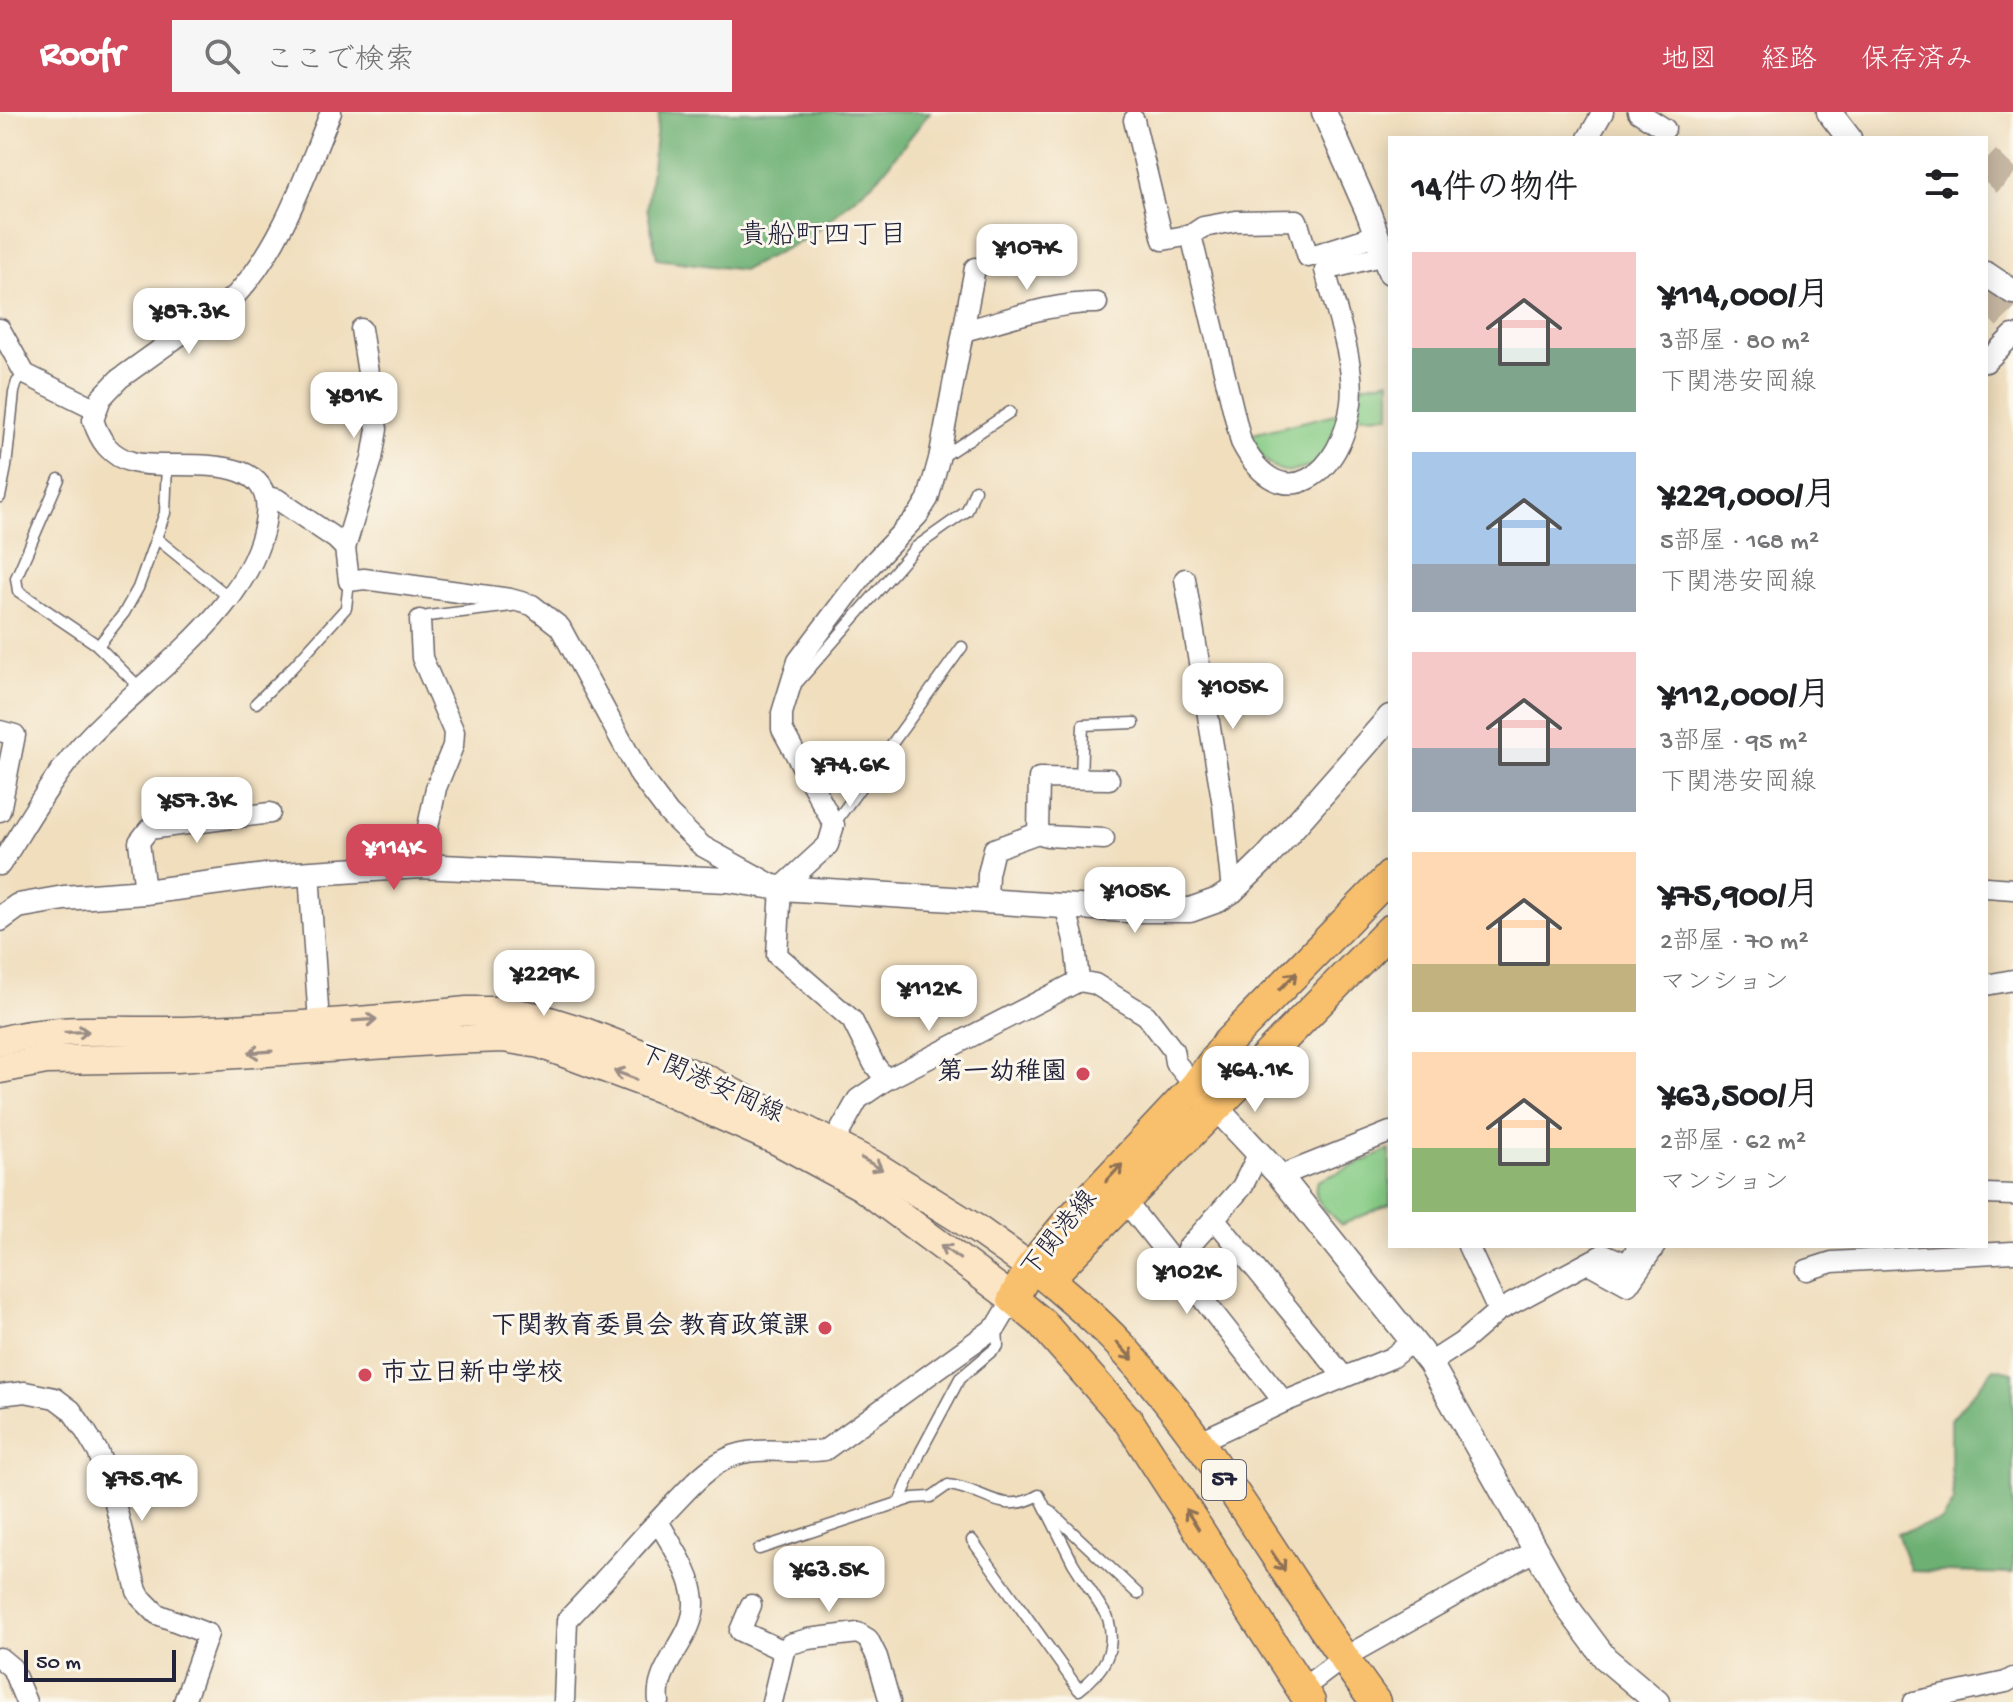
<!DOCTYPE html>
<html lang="ja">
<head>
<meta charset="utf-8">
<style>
	body { margin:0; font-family:"Gochi Hand","Klee One",sans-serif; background:#f6f6f6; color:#202124; height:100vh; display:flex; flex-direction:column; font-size:30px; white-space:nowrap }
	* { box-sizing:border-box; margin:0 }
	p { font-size:26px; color:#757577 }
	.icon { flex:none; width:44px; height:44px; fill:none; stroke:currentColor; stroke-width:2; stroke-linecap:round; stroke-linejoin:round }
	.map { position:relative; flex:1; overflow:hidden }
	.details { position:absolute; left:1388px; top:24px; width:600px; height:1112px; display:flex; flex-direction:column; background:#fff; border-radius:0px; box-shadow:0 4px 20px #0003 }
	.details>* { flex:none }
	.scale { position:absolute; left:24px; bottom:20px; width:152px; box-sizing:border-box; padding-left:8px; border:4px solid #22223b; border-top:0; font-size:22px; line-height:28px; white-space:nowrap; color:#22223b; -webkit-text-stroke:6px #fbf7ec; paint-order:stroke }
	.price { position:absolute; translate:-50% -68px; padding:0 18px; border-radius:16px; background:#fff; color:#222; font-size:26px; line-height:52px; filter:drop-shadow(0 2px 4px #0008) }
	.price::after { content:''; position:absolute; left:50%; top:48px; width:24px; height:18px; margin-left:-12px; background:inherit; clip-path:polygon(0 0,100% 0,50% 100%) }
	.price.on { background:#d1495b; color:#fff }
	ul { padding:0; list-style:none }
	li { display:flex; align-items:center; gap:24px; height:200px; padding:0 24px }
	li span { display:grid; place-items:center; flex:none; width:224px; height:160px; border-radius:0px; color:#555 }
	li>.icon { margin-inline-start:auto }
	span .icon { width:96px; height:96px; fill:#fffc; stroke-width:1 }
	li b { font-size:34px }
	h2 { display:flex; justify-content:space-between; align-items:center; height:96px; padding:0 24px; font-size:34px }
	header { display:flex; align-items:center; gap:48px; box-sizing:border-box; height:112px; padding:0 40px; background:#d1495b; color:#fff }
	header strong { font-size:38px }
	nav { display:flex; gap:44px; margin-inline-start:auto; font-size:28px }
	.search { width:560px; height:72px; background:#f6f6f6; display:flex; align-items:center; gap:20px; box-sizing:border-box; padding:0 28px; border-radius:0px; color:#757577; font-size:30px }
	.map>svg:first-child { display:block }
</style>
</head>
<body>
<header>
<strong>Roofr</strong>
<div class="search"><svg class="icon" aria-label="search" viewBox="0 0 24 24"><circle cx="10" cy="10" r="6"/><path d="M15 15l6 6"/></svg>ここで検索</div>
<nav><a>地図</a><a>経路</a><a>保存済み</a></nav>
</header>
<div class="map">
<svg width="2013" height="1590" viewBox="0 0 2013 1590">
	<rect width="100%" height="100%" fill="#fbf7ec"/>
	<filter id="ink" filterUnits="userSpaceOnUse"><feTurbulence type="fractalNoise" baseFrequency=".0125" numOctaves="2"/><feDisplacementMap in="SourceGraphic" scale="16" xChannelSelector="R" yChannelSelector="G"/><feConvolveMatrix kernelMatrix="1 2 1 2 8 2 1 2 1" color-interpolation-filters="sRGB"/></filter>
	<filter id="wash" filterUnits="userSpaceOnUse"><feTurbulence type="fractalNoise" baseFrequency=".006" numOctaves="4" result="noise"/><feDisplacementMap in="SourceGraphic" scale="32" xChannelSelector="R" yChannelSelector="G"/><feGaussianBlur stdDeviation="1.8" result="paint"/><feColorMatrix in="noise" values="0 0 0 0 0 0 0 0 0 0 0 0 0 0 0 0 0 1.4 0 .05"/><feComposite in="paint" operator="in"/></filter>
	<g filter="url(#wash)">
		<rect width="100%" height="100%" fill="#f0debd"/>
		<g fill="#87cc86" stroke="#547760" stroke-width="2">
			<path d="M1390,268v35l-35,1 6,-31z"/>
			<path d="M1339,301c-3,12 -5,27 -11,38 -5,7 -12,13 -20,16 -33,14 -45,-7 -60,-32z"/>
			<path d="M1390,1038v54l-49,21c-12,-13 -33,-26 -23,-44z"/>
		</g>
		<g fill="#6db073" stroke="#486957" stroke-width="2">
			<path d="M659,0h271l-51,65 -70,60 -66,33 -86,-11 -10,-52z"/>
			<path d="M1994,1256l19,4v202l-102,-3 -14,-38 45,-12 12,-19 -3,-36v-47z"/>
		</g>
	</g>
	<g filter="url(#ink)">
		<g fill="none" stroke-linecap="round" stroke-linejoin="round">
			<g stroke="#c7b8a3" stroke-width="30" stroke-dasharray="30 15" stroke-linecap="butt">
				<path d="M1986,70l27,-28"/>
				<path d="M1986,204l27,-27"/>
			</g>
			<g stroke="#6a6468" stroke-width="13">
				<g id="service">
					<path d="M939,347l71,-47"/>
					<path d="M59,367l-43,99 2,13 78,53 43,43"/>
					<path d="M0,385l6,-30 8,-75 3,-10 8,-8"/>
					<path d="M156,426l74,60"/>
					<path d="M420,508l8,-4 84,-10"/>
					<path d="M98,534l26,-33 14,-25 27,-75 2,-49"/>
					<path d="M798,570l118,-135 51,-36 8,-21"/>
					<path d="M256,591l35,-34 55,-61 3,-27"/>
					<path d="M1081,666l2,-53 51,-2"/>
					<path d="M834,712l128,-177"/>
					<path d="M899,1391l22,-52 39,-73 38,-32 -1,-20"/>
					<path d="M1049,1398l89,84"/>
					<path d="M759,1437l154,-51 18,-1 17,-12c37,4 53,32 91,10l34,68 35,55c9,32 -4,53 -29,72l-107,-150"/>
				</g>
			</g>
			<g stroke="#6a6468" stroke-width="23">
				<g id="minor">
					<path d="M1638,0l27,17"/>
					<path d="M1134,8l29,120 28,-5 12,-8 33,-6 61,-1 11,37 69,-22"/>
					<path d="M1588,26l15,-26"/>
					<path d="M1191,123l50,207c41,81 102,30 110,-39 5,-40 -16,-94 -26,-133l59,-15"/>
					<path d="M0,217l25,45 71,35"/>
					<path d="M964,219c42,-11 89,-29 133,-28"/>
					<path d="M1986,250l27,-27"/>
					<path d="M267,385l10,2 59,40 9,9 4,33 15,-2 146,20 22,6 28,22 81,150 28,37 33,32 67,37"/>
					<path d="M345,436l27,-89 5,-30 -16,-100"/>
					<path d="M1185,467l38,226 9,86"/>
					<path d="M420,508l2,38 32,74 -1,14 -17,42 -16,78"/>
					<path d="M0,619l15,4 -15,76"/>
					<path d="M1038,721l9,3 57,3"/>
					<path d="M0,753c27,-42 52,-88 86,-125 60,-65 169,-132 180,-224 8,-71 -95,-43 -134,-54 -22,-6 -32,-21 -39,-42l8,-22 18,-19 117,-84c47,-51 69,-120 95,-183"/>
					<path d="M309,760l10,151"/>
					<path d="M1986,775l27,2"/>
					<path d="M145,780l-6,-50 10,-13 121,-16"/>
					<path d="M987,788l1,-26 6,-25 44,-16 1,-55 70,1"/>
					<path d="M1065,793l10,39 4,37 16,3 51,31 27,35 2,12 20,24"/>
					<path d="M1986,873l27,-5"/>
					<path d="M886,968l-12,-16 -22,-44 -75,-65 4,-67 47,-43 6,-20 -52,-96v-16l16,-52 71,-94 49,-52 10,-16 11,-40 36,-191"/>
					<path d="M826,1044l32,-57 28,-19 193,-99"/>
					<path d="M1280,1064l110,-44"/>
					<path d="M1986,1082l27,1"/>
					<path d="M1126,1090l158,200"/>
					<path d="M1214,1106l130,159"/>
					<path d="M1468,1134l30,65"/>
					<path d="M1588,1151l40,22 27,-39"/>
					<path d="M1179,1157l8,-20 55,-62 17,-34"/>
					<path d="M1807,1158l25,-8 181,-10"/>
					<path d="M1430,1251l31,-20 37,-32 106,-57 23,10 12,-18"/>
					<path d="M0,1283l25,-3 30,6 16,12 12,17 15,25 11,28 28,111 4,7 16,16 51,20 -24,68"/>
					<path d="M1198,1330l86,-40 107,-44 22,-17"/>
					<path d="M658,1409c13,24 35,53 36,81 1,37 -40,63 -35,100"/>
					<path d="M751,1493l-11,26 44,20"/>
					<path d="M0,1546l12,10 14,34"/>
					<path d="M1302,1577l41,-31 193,-108"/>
					<path d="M564,1590l3,-82c34,-35 66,-73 100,-109 18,-18 37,-42 61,-53 30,-14 65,-3 97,-8l172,-124 16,-27 9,-6"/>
					<path d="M772,1590l12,-51 6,-7 18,-5 50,-6 10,6 9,18 13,45"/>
					<path d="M1914,1590l92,-20 7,-4"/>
				</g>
			</g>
			<g stroke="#6a6468" stroke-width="27">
				<g id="tertiary">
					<path d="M1324,0l45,102 21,58"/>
					<path d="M1829,0l20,26"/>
					<path d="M1986,162l27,18"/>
					<path d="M0,807l18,-13 46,-8 81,-6 121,-16 154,-10 308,14 53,8 345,22h64l28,-10 14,-9 36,-35 122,-139"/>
					<path d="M1205,984l75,80 150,187 140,248 35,47 52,44"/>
				</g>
			</g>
			<g stroke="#6a6468" stroke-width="31">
				<g id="secondary">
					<path d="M0,929c58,-15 122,-9 182,-10 95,-3 190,-10 285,-20h38l32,6 45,14 124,48 166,85 106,66 69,49"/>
					<path d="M0,957l46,-9 130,-2 272,-18 55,-2 37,6 121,45 117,52 83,45 152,113"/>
				</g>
			</g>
			<g stroke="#6a6468" stroke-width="33">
				<g id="primary">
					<path d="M1310,1590l-181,-280 -88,-100 -28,-23 18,-33 34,-41 130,-139 32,-43 163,-167"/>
					<path d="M1375,1590c-84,-114 -152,-242 -247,-348 -24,-28 -52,-51 -80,-75l342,-349"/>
				</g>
			</g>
			<use href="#service" stroke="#fff" stroke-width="10"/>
			<use href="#minor" stroke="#fff" stroke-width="20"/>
			<use href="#tertiary" stroke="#fff" stroke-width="24"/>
			<use href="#secondary" stroke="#fce5c4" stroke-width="28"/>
			<use href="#primary" stroke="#f8bf6c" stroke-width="30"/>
		</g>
		<defs><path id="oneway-shaft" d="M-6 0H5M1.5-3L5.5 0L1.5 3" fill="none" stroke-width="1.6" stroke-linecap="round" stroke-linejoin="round" transform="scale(2)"/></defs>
		<g stroke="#8d7054">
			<use href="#oneway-shaft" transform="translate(1288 869) rotate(-46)"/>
			<use href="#oneway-shaft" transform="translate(1114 1061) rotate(-47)"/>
			<use href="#oneway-shaft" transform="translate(1125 1239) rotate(48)"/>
			<use href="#oneway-shaft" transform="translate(1192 1407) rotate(-123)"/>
			<use href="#oneway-shaft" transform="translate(1278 1449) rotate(56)"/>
		</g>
		<g stroke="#9a8d86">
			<use href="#oneway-shaft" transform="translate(365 908) rotate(-4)"/>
			<use href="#oneway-shaft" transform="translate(77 920) rotate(-2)"/>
			<use href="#oneway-shaft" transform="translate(260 940) rotate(176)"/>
			<use href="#oneway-shaft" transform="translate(625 963) rotate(-159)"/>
			<use href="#oneway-shaft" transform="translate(872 1052) rotate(29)"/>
			<use href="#oneway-shaft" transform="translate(950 1140) rotate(-144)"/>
		</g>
	</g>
	<g fill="#d1495b" stroke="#fbf7ec" stroke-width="3">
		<circle cx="1083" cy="962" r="8"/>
		<circle cx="825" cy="1216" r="8"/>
		<circle cx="365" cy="1263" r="8"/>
	</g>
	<g text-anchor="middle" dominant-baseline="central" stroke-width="6" stroke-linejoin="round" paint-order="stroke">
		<rect fill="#fbf7ec" stroke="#636270" stroke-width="2" x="1202" y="1348" width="44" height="40" rx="6"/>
		<g font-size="24" font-weight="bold" fill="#22223b">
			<text x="1224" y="1368">57</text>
		</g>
		<g font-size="26" font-weight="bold" fill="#22223b" stroke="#fbf7ec" text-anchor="end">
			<text x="1067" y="962">第一幼稚園</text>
			<text x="809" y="1216">下関教育委員会 教育政策課</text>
			<text x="381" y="1263" text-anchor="start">市立日新中学校</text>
		</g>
		<g font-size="26" fill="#22223b" stroke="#fbf7ec">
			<text transform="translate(710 974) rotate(24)">下関港安岡線</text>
			<text transform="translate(1061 1123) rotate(-51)">下関港線</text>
		</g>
		<g font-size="28" fill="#22223b" stroke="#fbf7ec">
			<text x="823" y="125">貴船町四丁目</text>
		</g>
	</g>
</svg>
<div class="scale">50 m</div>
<b class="price" style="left:1027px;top:180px">¥107K</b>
<b class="price" style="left:189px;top:244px">¥87.3K</b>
<b class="price" style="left:354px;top:328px">¥81K</b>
<b class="price" style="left:1233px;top:619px">¥105K</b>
<b class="price" style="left:850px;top:697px">¥74.6K</b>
<b class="price" style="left:197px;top:733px">¥57.3K</b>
<b class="price on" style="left:394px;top:780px">¥114K</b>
<b class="price" style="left:1135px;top:823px">¥105K</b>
<b class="price" style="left:544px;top:906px">¥229K</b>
<b class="price" style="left:929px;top:921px">¥112K</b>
<b class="price" style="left:1255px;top:1002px">¥64.1K</b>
<b class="price" style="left:1187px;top:1204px">¥102K</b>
<b class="price" style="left:142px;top:1411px">¥75.9K</b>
<b class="price" style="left:829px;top:1502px">¥63.5K</b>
<section class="details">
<h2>14件の物件<svg class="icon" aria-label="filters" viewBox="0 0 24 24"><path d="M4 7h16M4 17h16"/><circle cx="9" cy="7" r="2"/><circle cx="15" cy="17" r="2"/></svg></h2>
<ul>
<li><span style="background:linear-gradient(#f6c9c9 60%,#7fa58c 0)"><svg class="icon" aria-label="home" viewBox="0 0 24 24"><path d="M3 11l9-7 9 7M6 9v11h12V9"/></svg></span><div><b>¥114,000/月</b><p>3部屋 · 80 m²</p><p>下関港安岡線</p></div></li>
<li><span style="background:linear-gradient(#a9c7e8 70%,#9aa5b1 0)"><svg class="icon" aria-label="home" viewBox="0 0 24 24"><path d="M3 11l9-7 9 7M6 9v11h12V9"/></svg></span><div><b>¥229,000/月</b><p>5部屋 · 168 m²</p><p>下関港安岡線</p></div></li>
<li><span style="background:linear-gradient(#f6c9c9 60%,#9aa5b1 0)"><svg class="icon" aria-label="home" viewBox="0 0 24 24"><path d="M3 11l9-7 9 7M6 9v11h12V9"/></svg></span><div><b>¥112,000/月</b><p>3部屋 · 95 m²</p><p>下関港安岡線</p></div></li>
<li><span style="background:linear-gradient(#ffd9b3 70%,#c2b280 0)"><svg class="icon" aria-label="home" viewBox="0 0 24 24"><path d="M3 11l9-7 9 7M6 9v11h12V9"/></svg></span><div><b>¥75,900/月</b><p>2部屋 · 70 m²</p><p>マンション</p></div></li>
<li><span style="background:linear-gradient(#ffd9b3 60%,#8fb573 0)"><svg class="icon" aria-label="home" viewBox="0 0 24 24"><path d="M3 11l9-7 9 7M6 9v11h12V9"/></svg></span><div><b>¥63,500/月</b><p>2部屋 · 62 m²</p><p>マンション</p></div></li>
</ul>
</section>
</div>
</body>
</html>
